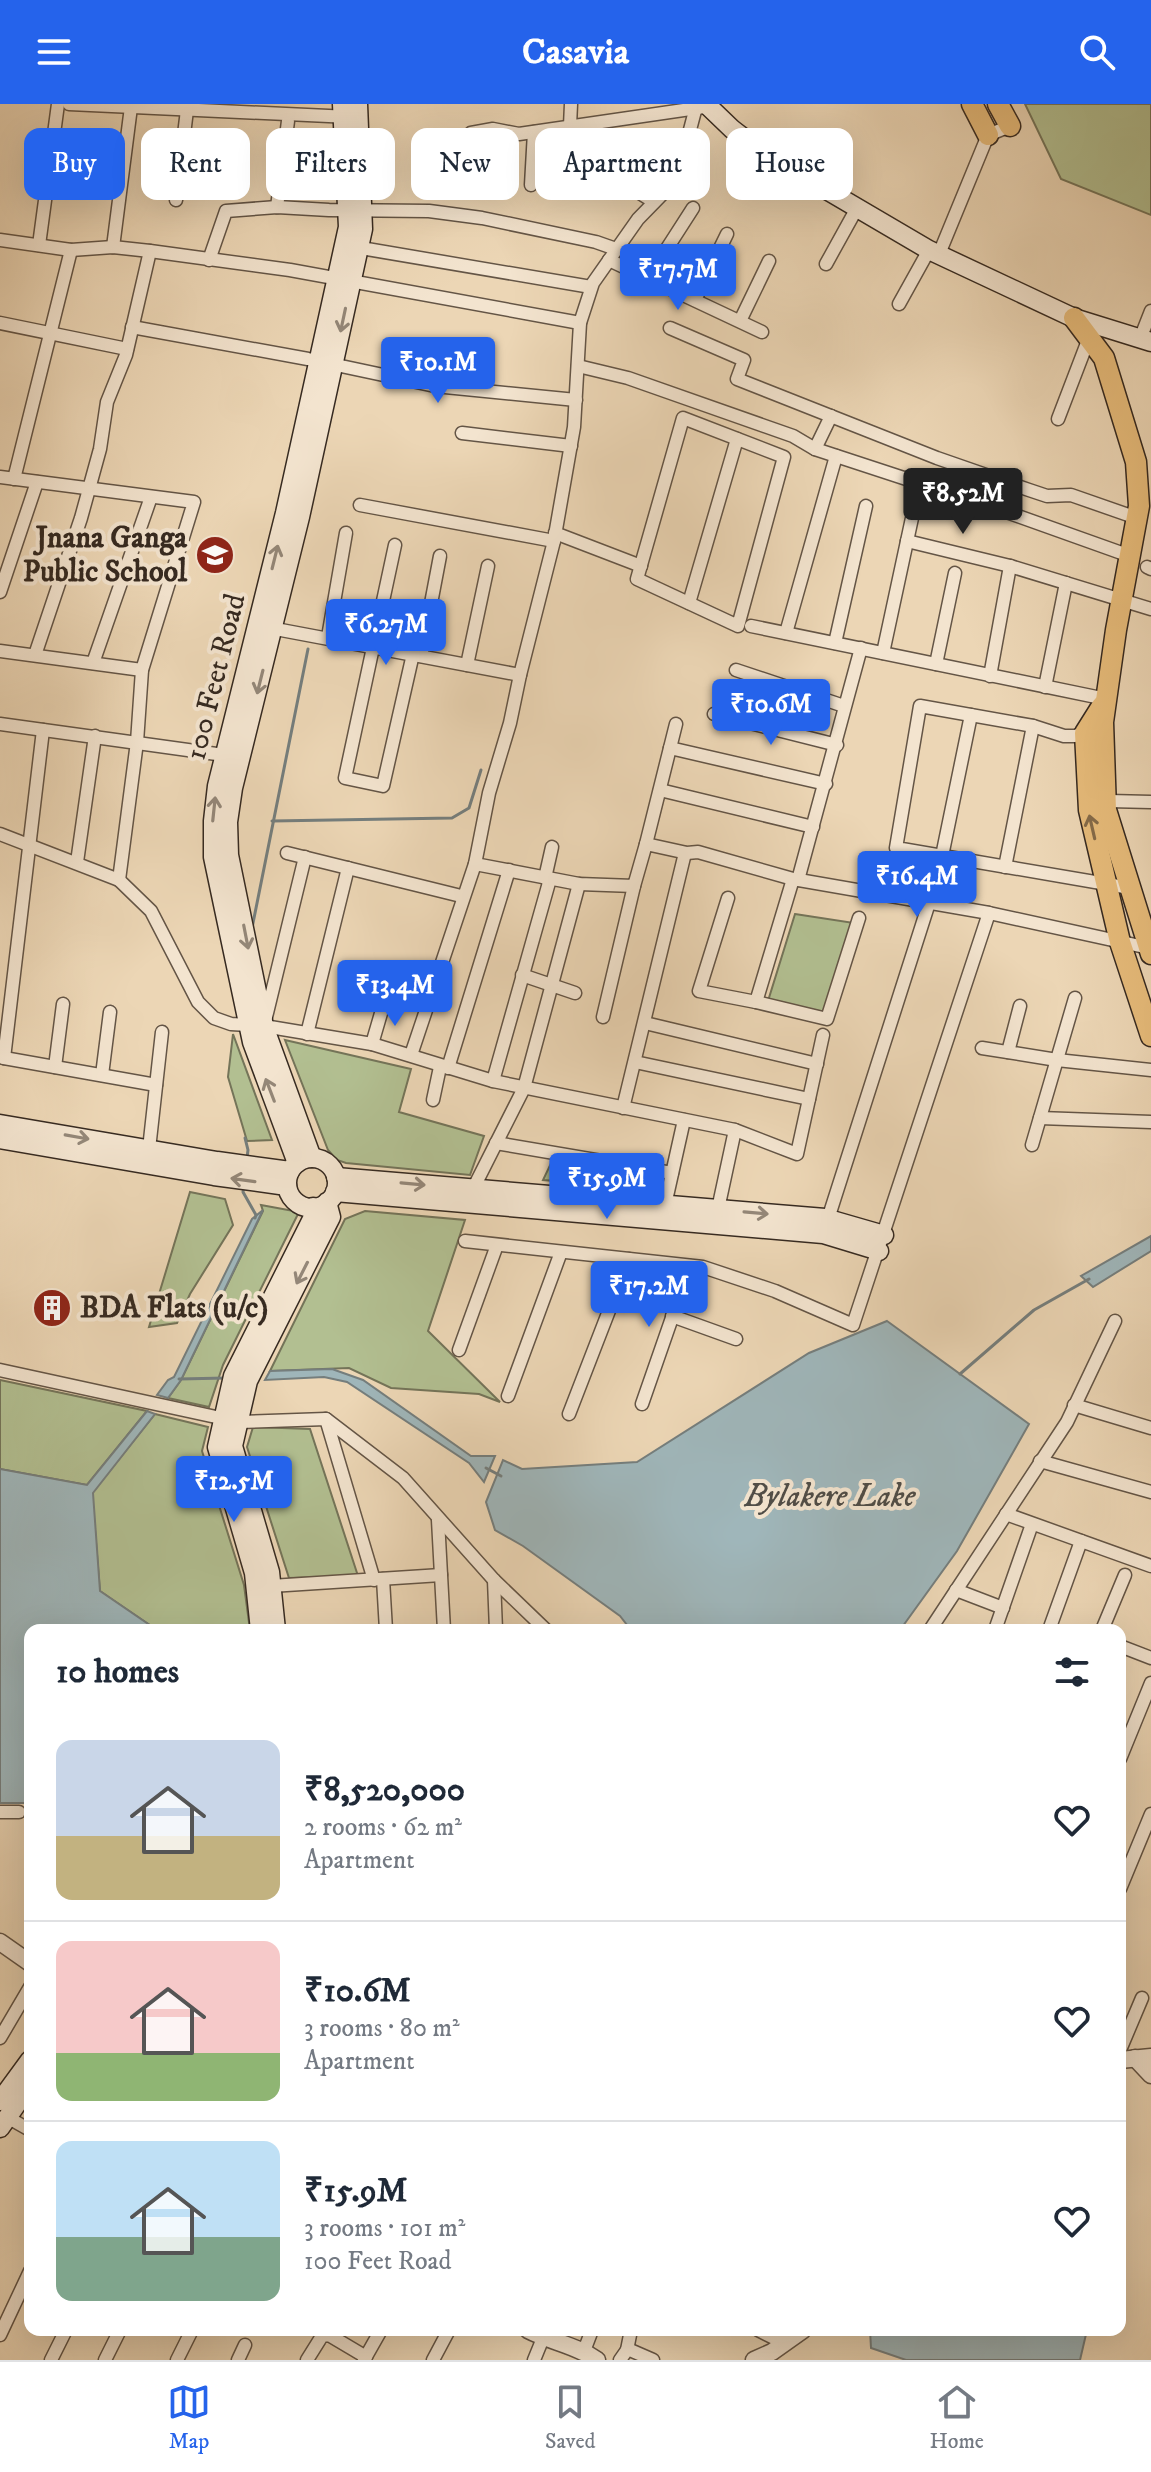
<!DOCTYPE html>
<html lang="en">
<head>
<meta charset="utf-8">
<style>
	body { margin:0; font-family:"IM FELL DW Pica",serif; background:#f6f6f7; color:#1f2937; height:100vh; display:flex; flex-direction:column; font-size:30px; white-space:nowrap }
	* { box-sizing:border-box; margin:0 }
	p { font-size:26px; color:#747a83 }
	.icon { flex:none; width:44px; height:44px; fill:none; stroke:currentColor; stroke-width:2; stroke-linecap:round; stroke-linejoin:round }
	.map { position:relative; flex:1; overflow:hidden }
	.side { position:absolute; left:24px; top:1520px; width:1102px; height:712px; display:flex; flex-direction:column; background:#fff; border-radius:16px; box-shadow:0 8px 32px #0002 }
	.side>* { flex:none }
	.guide { position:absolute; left:24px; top:24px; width:1104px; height:72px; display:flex; gap:16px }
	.price { position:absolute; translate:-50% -68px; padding:0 18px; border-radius:8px; background:#2563eb; color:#fff; font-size:26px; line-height:52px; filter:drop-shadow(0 2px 4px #0008) }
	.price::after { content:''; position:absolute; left:50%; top:48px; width:24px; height:18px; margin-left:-12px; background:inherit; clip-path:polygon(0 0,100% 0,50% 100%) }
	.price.on { background:#222; color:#fff }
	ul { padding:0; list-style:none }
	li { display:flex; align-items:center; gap:24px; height:200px; padding:0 32px }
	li+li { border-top:2px solid #e0e1e3 }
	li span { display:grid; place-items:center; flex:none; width:224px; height:160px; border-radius:16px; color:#555 }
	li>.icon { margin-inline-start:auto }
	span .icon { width:96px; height:96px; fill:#fffc; stroke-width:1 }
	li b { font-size:34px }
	h2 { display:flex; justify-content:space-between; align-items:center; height:96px; padding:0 32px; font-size:34px }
	.tag { padding:0 28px; border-radius:16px; background:#fff; box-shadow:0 8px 32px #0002; font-size:28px; line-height:72px }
	.tag.on { background:#2563eb; color:#fff }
	header { display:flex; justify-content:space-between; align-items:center; height:104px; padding:0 32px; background:#2563eb; color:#fff; font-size:36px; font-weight:700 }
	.tabs { display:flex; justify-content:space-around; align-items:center; height:112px; border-top:2px solid #e0e1e3; background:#fff; font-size:22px; color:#747a83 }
	.tabs a { display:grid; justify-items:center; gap:4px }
	.tabs .on { color:#2563eb }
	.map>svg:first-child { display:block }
</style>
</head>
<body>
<header><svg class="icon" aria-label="menu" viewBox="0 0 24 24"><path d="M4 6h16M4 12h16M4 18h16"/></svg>Casavia<svg class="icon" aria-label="search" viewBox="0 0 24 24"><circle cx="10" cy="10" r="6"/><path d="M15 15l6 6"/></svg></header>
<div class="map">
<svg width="1151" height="2256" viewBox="0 0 1151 2256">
	<rect width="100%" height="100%" fill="#ecd6b5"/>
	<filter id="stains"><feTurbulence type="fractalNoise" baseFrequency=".0025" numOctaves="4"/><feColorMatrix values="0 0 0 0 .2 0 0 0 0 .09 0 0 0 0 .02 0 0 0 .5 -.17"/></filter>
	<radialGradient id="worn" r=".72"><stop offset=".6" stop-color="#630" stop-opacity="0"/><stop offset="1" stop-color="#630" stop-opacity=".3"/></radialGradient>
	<g fill="#b2bf91" stroke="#747459" stroke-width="2">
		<path d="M1025,0h126v111l-90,-36z"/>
		<path d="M795,810l59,9 -30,89 -56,-11z"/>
		<path d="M233,930l39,106 -25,1 -19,-64z"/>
		<path d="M285,936l126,29 -12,43 85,24 -14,39 -124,-12 -9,-3 -9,-10z"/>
		<path d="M553,1055l110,16 -3,14 -117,-9z"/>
		<path d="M190,1088l35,7 8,26 -43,69 -13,29 -28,4z"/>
		<path d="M261,1101l38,7 -76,153 -14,42 -41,-9 13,-18 82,-169z"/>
		<path d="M365,1107l100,9 -37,111 72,71 -21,-8 -88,-6 -42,-20 -79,3 75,-152z"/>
		<path d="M0,1276l147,31 -60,74 -87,-16z"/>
		<path d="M155,1310l53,13 -6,24 42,134 6,45h-93l-57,-39 -8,-98z"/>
		<path d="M253,1323l57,2 48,147 -69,2 -42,-131z"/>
	</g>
	<g fill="#9fb6ba" stroke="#757e7d" stroke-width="2">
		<path d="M263,1106l-82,170 -13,18 -11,-3 11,-15 6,-3 78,-158z"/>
		<path d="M1151,1132v15l-58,36 -12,-11z"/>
		<path d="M887,1217l142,103 -72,127 -57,79h-269l-11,-14 -97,-70 -28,-16 -9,-28 17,-42 19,9 115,-7 172,-109z"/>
		<path d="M332,1265l31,11 108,76h24l-11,26 -15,-19 -122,-81 -23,-5 -59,3 5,-9z"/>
		<path d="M147,1307l8,3 -62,79 7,98 57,39h-127v173h-30v-334l87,16z"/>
		<path d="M870,2226h217l-7,30h-174l-35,-12z"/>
	</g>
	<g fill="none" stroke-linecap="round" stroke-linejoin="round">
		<g stroke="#757e7d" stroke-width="3">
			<path d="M272,717l180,-3 17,-10 12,-38"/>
			<path d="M252,824l56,-279"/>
			<path d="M245,1034l3,12 -1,8"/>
			<path d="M244,1081l-1,7 13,23 -1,3"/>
			<path d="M960,1270l74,-64 55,-31"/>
			<path d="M179,1275l47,-1"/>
			<path d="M486,1364l15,8"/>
		</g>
		<g stroke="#645546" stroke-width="15">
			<g id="minor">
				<path d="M69,0l281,13"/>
				<path d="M570,22l1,-22"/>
				<path d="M617,75l37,23"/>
				<path d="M485,81v-15l-20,-19 6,-18 22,-4 26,5 185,-27"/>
				<path d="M531,81l3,-53"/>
				<path d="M176,96l11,-90"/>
				<path d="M277,103l11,-86"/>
				<path d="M0,136l71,10 42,-3 37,4 140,19 290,53"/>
				<path d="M39,141l19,-141"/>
				<path d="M113,143l18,-140"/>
				<path d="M355,143l236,40"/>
				<path d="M939,150l49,-119 22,-9"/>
				<path d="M209,156l17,-49 51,-4 52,3 100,1 53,7 114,24 20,7"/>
				<path d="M609,156l153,72"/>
				<path d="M826,160l31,-56"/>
				<path d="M648,174l45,-70"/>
				<path d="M695,196l32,-66"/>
				<path d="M899,200l30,-54"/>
				<path d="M740,217l29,-60"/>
				<path d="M0,219l127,26"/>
				<path d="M132,223l176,32 127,27 141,14"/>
				<path d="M670,224l74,32 -7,19 200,79 92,32 18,6 24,-1 66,23"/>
				<path d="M1140,235l11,-28"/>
				<path d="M578,262l50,12 165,58 22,13 183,60 132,47"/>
				<path d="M683,314l101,39 -46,169 -101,-47z"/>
				<path d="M1058,315l31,-81"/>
				<path d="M462,329l109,13"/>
				<path d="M815,345l16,-33"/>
				<path d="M0,373l194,25 -52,168 -5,72 -18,138 -119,-46"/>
				<path d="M14,375l57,-229"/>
				<path d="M360,401l194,36"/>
				<path d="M555,429l86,33"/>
				<path d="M907,437l103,25 141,43"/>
				<path d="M395,441l-50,233 38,8 30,-132"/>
				<path d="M1147,463l4,2"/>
				<path d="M0,488l37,-110"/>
				<path d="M689,499l48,-164"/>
				<path d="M751,522l355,73"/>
				<path d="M265,523l255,48"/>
				<path d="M786,529l50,-177"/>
				<path d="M328,533l18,-104"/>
				<path d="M835,539l31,-137"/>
				<path d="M0,547l142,19"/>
				<path d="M883,549l29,-135"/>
				<path d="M35,551l46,-137 19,-69 7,-47 19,-47 24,-104"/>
				<path d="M421,552l19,-100"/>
				<path d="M93,559l58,-166"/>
				<path d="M936,560l19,-91"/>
				<path d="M467,561l21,-99"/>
				<path d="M736,566l108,36"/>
				<path d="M990,572l20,-110"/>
				<path d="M1045,583l21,-104"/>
				<path d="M714,610l123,31"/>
				<path d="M0,620l231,32"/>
				<path d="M1088,627l-13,5h-11l-31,-10 -113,-20 -24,142 234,40"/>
				<path d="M670,644l156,36"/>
				<path d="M660,686l153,37"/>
				<path d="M1109,697l42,1"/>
				<path d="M646,740l30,-120"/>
				<path d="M287,749l174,43"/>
				<path d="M942,752l29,-141"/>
				<path d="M77,758l18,-126"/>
				<path d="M475,760l104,20 55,2 12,-42 41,9 11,-1 95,27 196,34 160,35"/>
				<path d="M1005,763l28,-141"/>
				<path d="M545,774l7,-31"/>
				<path d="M119,776l32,31 47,91 16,16 17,6 33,2 108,18 121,37 242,49 62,24 26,-119"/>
				<path d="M798,776l63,-232"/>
				<path d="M728,794l-29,93 57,11 37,-123"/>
				<path d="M522,871l53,18"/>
				<path d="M756,898l71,17 32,-101"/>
				<path d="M266,913l39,-160"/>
				<path d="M603,913l31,-131"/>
				<path d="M645,919l172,41"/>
				<path d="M307,930l41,-166"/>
				<path d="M372,940l12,-41"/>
				<path d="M982,944l75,12 94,10"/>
				<path d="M1008,948l12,-46"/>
				<path d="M411,951l64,-191 14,-71 21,-70 10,-48 34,-134 20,-114 6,-104 13,-40 45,-64 39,-40 19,-72"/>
				<path d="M0,953l4,1 39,-328"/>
				<path d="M4,954l152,27"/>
				<path d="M635,958l174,37"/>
				<path d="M55,963l8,-63"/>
				<path d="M448,964l61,-198"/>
				<path d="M102,971l8,-63"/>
				<path d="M493,977l57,-202"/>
				<path d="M433,996l7,-33"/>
				<path d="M623,1004l62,-255"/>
				<path d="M1040,1014l111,4"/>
				<path d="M496,1039l176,30"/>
				<path d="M1032,1041l43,-147"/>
				<path d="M149,1045l13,-117"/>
				<path d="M473,1085l51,-101 55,-204"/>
				<path d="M665,1101l19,-85"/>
				<path d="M718,1105l17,-79"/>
				<path d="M828,1115l101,-316"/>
				<path d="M465,1137l238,26 72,24 78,34 136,-412"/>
				<path d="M672,1212l64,23"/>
				<path d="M459,1246l38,-105"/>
				<path d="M0,1266l239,52 87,-3 77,59 91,102 52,50"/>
				<path d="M508,1292l53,-144"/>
				<path d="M642,1300l48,-138"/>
				<path d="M1074,1301l77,23"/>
				<path d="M569,1310l60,-155"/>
				<path d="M326,1315l48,161"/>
				<path d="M1040,1357l111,31"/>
				<path d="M1006,1410l145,52"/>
				<path d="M438,1416l6,110"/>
				<path d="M383,1475l3,51"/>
				<path d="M494,1476l2,50"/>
				<path d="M271,1482l170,-11"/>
				<path d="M956,1486l47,18"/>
				<path d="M930,1526l137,-208 48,-101"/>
				<path d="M995,1526l37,-106"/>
				<path d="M1049,1526l32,-89"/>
				<path d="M1102,1526l23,-55"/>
				<path d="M1120,1542l31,12"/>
				<path d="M1120,1655l31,-76"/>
				<path d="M0,1708h19"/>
				<path d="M1120,1785l31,-75"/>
				<path d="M0,1934l30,-51"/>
				<path d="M1120,1946l22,-52"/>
				<path d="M7,2013l23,13"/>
				<path d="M758,2226l26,13"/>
				<path d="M0,2231l30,-64"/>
				<path d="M627,2246l4,-20"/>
				<path d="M584,2247l8,-21"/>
				<path d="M51,2256l15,-30"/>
				<path d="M105,2256l15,-30"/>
				<path d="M177,2256l15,-30"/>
				<path d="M238,2256l7,-15"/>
				<path d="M307,2256l15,-24 7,-1 37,22"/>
				<path d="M364,2256l17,-30"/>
				<path d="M433,2256l16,-30"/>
				<path d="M534,2256l9,-22"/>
				<path d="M620,2256l7,-10h3l23,10"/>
			</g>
		</g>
		<g stroke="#645546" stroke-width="19">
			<g id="tertiary">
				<path d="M0,1838l30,21"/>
				<path d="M1135,1954l16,17"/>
				<path d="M1120,1956l31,-3"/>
				<path d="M528,2226c23,12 48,15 69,30"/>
				<path d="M754,2256l18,-8 31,-22"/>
			</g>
		</g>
		<g stroke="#362a21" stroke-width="21">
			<g id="secondary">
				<path d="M706,0l26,25 30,23 167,98 145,68 77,24"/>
				<path d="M0,1020l217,37 73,10"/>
				<path d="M0,1035l214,37 73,10"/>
				<path d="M312,1054l-48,-132 -35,-171 -1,-33 5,-34 67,-271 63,-288 -5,-125"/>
				<circle cx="312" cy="1079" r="25"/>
				<path d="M297,1059l-45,-121 -39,-185v-36l4,-35 68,-273 63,-286 -6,-123"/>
				<path d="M336,1073l489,41 59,17"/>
				<path d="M335,1088l488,42 56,17"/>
				<path d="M260,1526l-6,-57 -37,-126 16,-71 82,-163 -2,-6"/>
				<path d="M276,1526l-6,-58 -37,-126 15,-65 83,-164 -4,-15"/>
				<path d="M0,1997l30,-41"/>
				<path d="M0,2024l30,-43"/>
			</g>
		</g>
		<g stroke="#362a21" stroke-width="23">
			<g id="primary">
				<path d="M972,0l16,31"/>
				<path d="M998,0l12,22"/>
				<path d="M1074,214l30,40 32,104 3,44 -23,124 -13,92 3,88 45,144"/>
				<path d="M1102,602l-17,27 4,77 31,132 31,94"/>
			</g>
		</g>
		<use href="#minor" stroke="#f3e4cf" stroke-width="12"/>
		<use href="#tertiary" stroke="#f3e4cf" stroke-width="16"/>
		<use href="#secondary" stroke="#f3e4cf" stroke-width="18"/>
		<use href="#primary" stroke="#e6bb7a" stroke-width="20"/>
	</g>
	<defs><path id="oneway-shaft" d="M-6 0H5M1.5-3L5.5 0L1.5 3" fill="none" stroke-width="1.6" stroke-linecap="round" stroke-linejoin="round" transform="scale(2)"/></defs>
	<g stroke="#948778">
		<use href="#oneway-shaft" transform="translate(343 216) rotate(102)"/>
		<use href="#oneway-shaft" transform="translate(275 453) rotate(-76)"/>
		<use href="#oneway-shaft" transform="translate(260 578) rotate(104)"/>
		<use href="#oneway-shaft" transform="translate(214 705) rotate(-84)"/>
		<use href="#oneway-shaft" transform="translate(246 833) rotate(79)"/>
		<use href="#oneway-shaft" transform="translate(270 986) rotate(-111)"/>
		<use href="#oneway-shaft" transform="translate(77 1033) rotate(10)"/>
		<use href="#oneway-shaft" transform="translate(243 1076) rotate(-172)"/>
		<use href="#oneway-shaft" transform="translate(413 1080) rotate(5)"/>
		<use href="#oneway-shaft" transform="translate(756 1109) rotate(5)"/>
		<use href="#oneway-shaft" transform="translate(302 1169) rotate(117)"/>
	</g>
	<use stroke="#856b49" href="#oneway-shaft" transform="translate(1092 723) rotate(-103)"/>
	<defs>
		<g id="school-disc" transform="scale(2)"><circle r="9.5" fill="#8f2418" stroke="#f3e4cf"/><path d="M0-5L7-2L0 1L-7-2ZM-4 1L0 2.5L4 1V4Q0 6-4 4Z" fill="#fff"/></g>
		<g id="building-disc" transform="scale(2)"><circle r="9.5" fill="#8f2418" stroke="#f3e4cf"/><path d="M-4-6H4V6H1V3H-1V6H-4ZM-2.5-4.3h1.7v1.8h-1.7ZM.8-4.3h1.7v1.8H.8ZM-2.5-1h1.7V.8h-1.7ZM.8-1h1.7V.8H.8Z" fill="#fff"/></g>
	</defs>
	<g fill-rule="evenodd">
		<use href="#school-disc" x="215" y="451"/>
		<use href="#building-disc" x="52" y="1204"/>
	</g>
	<g text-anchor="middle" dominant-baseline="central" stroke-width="8" stroke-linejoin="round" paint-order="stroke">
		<g font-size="30" font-weight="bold" fill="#362a21" stroke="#f3e4cf" text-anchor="end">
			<text x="187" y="434">Jnana Ganga<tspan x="187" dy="34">Public School</tspan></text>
			<text x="80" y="1204" text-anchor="start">BDA Flats (u/c)</text>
		</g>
		<g font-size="30" fill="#362a21" stroke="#f3e4cf">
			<text transform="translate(216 573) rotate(-76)">100 Feet Road</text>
		</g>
		<g font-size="32" font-style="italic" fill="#504d47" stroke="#f3e4cf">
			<text x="830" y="1393">Bylakere Lake</text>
		</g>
	</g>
	<rect width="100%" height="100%" filter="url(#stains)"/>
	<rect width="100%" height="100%" fill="url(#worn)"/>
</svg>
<b class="price" style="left:678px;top:208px">₹17.7M</b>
<b class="price" style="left:438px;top:301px">₹10.1M</b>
<b class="price on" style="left:963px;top:432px">₹8.52M</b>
<b class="price" style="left:386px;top:563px">₹6.27M</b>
<b class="price" style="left:771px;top:643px">₹10.6M</b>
<b class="price" style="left:917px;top:815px">₹16.4M</b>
<b class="price" style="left:395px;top:924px">₹13.4M</b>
<b class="price" style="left:607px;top:1117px">₹15.9M</b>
<b class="price" style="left:649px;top:1225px">₹17.2M</b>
<b class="price" style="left:234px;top:1420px">₹12.5M</b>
<div class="guide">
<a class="tag on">Buy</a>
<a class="tag">Rent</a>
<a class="tag">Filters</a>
<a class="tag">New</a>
<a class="tag">Apartment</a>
<a class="tag">House</a>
</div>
<section class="side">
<h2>10 homes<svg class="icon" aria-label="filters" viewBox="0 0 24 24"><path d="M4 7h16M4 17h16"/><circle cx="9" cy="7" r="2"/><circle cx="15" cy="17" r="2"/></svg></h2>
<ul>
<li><span style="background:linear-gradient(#c9d6e8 60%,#c2b280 0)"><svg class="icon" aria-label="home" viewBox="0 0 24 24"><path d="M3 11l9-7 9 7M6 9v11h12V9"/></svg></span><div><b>₹8,520,000</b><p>2 rooms · 62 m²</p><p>Apartment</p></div><svg class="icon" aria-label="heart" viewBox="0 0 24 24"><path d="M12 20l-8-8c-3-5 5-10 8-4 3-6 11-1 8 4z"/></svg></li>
<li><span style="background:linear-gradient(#f6c9c9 70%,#8fb573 0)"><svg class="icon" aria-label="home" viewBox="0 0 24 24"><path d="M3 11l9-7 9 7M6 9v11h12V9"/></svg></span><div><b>₹10.6M</b><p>3 rooms · 80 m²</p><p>Apartment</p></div><svg class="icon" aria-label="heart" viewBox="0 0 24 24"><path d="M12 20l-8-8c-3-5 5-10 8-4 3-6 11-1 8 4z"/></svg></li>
<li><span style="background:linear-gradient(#bfe0f5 60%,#7fa58c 0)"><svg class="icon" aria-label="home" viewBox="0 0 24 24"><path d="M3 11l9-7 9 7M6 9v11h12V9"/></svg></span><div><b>₹15.9M</b><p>3 rooms · 101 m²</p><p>100 Feet Road</p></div><svg class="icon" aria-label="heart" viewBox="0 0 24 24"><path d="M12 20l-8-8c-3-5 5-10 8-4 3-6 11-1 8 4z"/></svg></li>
</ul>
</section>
</div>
<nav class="tabs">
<a class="on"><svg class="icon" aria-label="map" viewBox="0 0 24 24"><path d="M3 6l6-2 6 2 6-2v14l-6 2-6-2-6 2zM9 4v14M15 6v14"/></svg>Map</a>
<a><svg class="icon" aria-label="saved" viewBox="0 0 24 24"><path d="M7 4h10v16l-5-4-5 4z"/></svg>Saved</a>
<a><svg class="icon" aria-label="home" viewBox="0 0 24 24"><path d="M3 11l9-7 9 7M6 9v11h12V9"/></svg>Home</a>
</nav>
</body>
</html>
